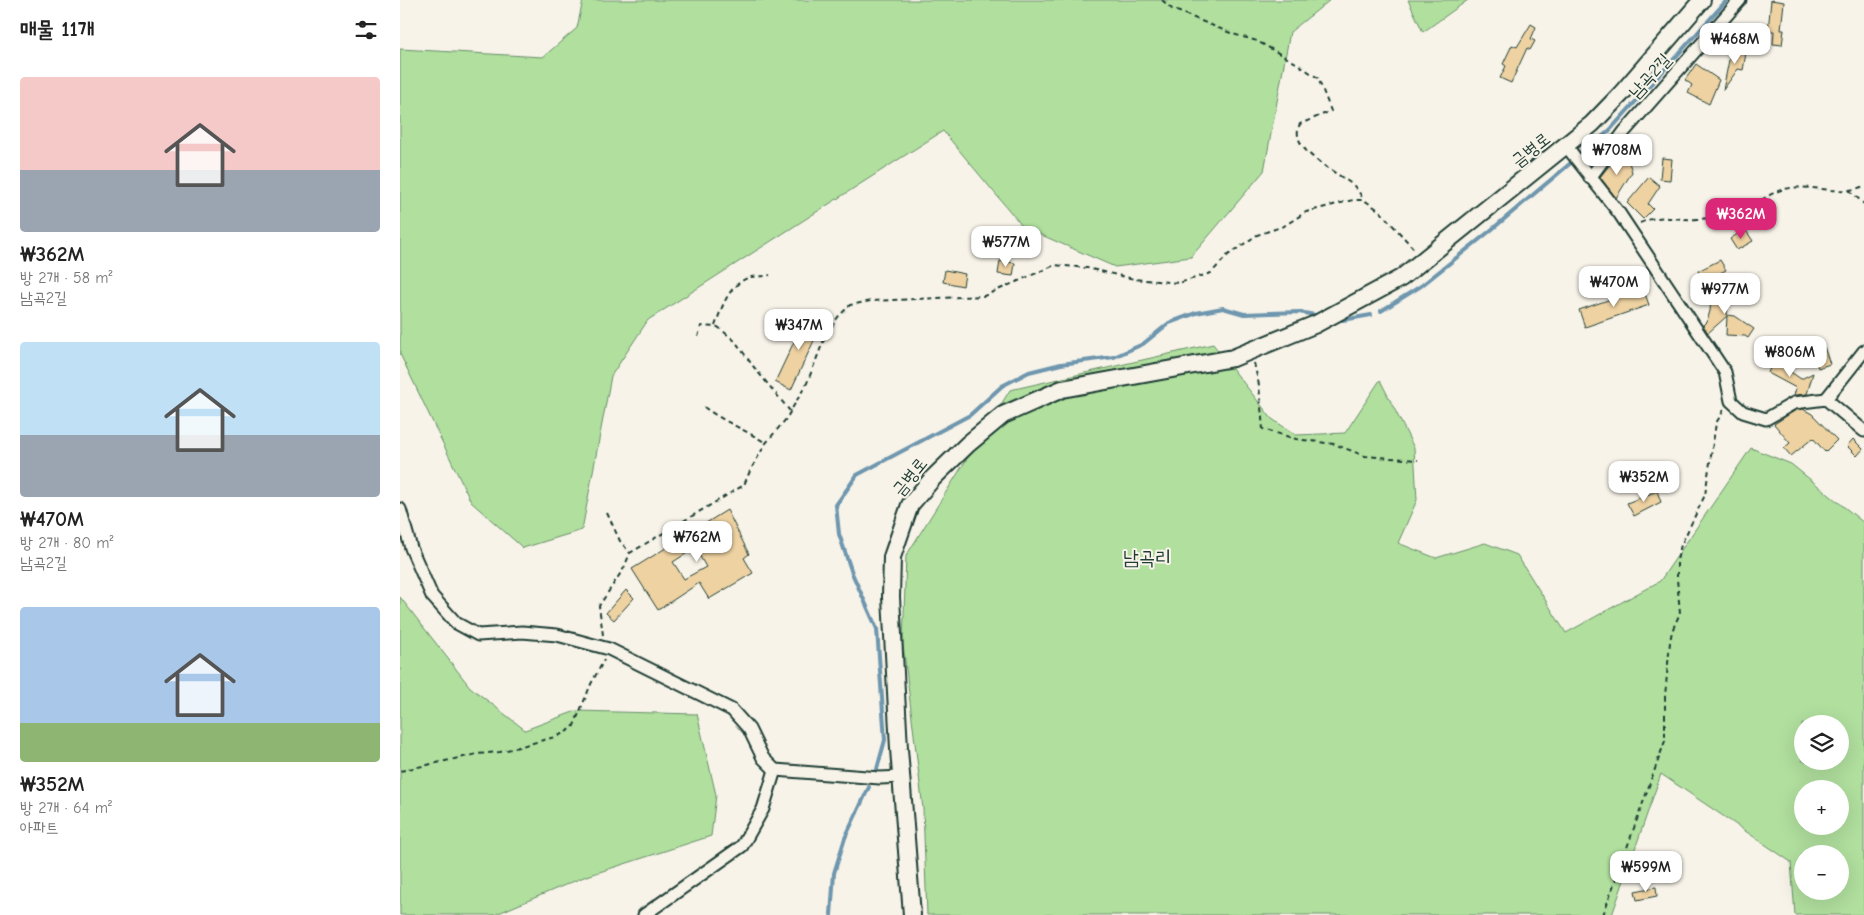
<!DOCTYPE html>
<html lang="ko">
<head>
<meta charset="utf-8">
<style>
	body { margin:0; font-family:"Comic Neue","Poor Story",sans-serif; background:#f6f6f6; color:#222; height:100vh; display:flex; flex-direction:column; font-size:19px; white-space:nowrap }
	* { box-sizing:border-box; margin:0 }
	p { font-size:16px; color:#767676 }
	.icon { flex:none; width:28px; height:28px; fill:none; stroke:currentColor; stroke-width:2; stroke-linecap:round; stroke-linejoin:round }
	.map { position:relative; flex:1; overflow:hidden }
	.side { display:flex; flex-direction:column; background:#fff; width:400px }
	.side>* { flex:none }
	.buttons { position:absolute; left:1394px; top:715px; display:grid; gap:10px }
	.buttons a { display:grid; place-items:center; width:55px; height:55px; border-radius:50%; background:#fff; box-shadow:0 5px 20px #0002; font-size:25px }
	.price { position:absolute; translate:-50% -42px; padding:0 11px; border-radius:10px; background:#fff; color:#222; font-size:16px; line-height:32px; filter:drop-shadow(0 1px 2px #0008) }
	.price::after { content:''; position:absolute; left:50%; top:30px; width:15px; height:11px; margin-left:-8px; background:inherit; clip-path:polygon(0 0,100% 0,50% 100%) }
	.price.on { background:#db2777; color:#fff }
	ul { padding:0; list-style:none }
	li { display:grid; align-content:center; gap:10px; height:265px; padding:0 20px }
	li span { display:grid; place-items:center; height:155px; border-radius:5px; color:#555 }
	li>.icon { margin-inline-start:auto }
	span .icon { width:90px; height:90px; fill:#fffc; stroke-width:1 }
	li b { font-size:21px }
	h2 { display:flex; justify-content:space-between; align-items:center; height:60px; padding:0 20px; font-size:21px }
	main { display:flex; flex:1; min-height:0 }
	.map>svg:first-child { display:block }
</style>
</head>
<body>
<main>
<section class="side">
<h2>매물 11개<svg class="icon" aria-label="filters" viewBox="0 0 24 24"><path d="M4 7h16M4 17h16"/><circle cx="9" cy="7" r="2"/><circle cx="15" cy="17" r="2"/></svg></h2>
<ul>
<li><span style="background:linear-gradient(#f6c9c9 60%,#9aa5b1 0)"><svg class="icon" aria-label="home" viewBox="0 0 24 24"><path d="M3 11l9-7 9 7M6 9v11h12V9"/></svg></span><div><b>₩362M</b><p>방 2개 · 58 m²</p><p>남곡2길</p></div></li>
<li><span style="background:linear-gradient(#bfe0f5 60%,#9aa5b1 0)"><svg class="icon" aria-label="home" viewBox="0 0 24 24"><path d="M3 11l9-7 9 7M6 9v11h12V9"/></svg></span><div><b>₩470M</b><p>방 2개 · 80 m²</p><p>남곡2길</p></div></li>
<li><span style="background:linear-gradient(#a9c7e8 75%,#8fb573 0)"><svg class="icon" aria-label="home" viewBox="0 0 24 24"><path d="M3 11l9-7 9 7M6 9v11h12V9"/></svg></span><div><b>₩352M</b><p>방 2개 · 64 m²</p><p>아파트</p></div></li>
</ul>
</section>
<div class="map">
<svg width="1464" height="915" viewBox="0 0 1464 915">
	<rect width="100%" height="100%" fill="#f7f3e8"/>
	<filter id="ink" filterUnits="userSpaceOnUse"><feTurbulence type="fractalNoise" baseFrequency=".02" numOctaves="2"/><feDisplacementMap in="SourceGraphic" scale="10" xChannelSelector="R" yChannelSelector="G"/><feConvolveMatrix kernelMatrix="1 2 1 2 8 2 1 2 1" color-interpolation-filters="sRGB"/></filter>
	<g filter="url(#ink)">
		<g fill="#b0df9e" stroke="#688e69" fill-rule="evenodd">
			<path d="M183,0h747l-40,32 -26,139 -73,86 -76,10 -92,-40 -80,-96 -295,189 -37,56 -29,154 -59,18 -52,-46 -71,-148v-305l143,8 34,-29z"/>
			<path d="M1008,0h60l-45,32z"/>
			<path d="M813,344l59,75 24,16 49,-2 35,-53 34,68 3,52 -19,43 38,15 49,-15 32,12 49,78 94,-52 91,-133 40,16 73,59v392h-69l-4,-53 -130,-88 -49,141h-685l-4,-106 -20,-165 3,-88 104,-166zM1402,724h38v37h-38zM1402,789h38v37h-38zM1402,854h38v37h-38z"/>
			<path d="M0,597l70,90 55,43 51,-19 121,3 19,81 -5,41 -127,41 -90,38h-94z"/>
		</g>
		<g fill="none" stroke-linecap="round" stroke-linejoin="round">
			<g stroke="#6e96ae" stroke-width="4">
				<path d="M981,311l40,-25 69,-55 120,-101 117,-130"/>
				<path d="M937,319l6,1 28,-5"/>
				<path d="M477,769l8,-29 -8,-111 -25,-56 -13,-39 -3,-29 21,-30 113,-60 32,-29 27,-14 32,-8 53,-7 29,-13 26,-21 27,-10 27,-5 21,6 55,-2 21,4"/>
				<path d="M431,915l3,-42 11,-35 24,-51"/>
			</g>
		</g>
		<g fill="#eed2a2" stroke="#1f3d34" fill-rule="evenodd">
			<path d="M1371,0l13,2 -3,28h3l-2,15 -9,-1 1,-13h-6z"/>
			<path d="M1131,24l5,3 -5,12 4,2 -5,9 -3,-2 -16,35 -11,-5 6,-12 -3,-2 9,-19 5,2z"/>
			<path d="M1331,50l15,3 -3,17 -5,-1 -15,21z"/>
			<path d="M1296,64l23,16 -10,24 -21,-11 4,-8 -7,-5z"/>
			<path d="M1262,158l10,1 -2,21 -10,-1z"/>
			<path d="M1228,159l4,13 -16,26 -16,-21 12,-15 2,2z"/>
			<path d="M1249,177l11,9 -12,18 5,5 -10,10 -16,-16z"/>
			<path d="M1345,229l8,12 -16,9 -7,-11z"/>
			<path d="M1320,260l6,10 -23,12 -5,-11z"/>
			<path d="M600,261l15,2 -2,13 -15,-2z"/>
			<path d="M545,270l20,4 -2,12 -20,-4z"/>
			<path d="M1312,286l17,1 -2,28 8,1 19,13 -6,9 -3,-2 -19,-1 1,-19 -19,17 -5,-8 4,-4 3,-10z"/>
			<path d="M1243,288l6,17 -64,22 -6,-17z"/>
			<path d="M408,312l16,7 -33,71 -16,-8z"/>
			<path d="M1413,338l3,8 -16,6 -3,-9z"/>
			<path d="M1424,347l6,17 -12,4 -6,-17z"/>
			<path d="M1374,358l9,4 -1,4 19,13 12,-6 -6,21 -13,1 2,-7 -28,-15z"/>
			<path d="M1403,409l9,5 25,26 -12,12 -12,-14 -22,18 -7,-8 6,-5 -16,-19 22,-14z"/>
			<path d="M1453,439l10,10 -6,7 -10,-10z"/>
			<path d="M1257,491l4,11 -27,14 -7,-13z"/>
			<path d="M327,510l22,44 -5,4 9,15 -44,26 -10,-16 -41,27 -26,-41zM295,548l11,19 -22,12 -11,-17z"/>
			<path d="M226,590l8,8 -20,22 -8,-7z"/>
			<path d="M1256,887l1,9 -20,4 -2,-9z"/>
		</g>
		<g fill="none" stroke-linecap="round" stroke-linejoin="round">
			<g stroke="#1f3d34" stroke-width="15">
				<g id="street">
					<path d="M1167,147l52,66 106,159 6,29 12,11 23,7 28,-16 32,-4"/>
					<path d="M1190,178l34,-46 116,-132"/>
					<path d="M1426,399l38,-48"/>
					<path d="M1426,399l38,32"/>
					<path d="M0,509l11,39 21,48 24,27 22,12 44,-3 35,3 52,14 123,61 17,19 14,29 12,12 105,8 22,-1"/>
					<path d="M244,915l98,-69 21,-37 12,-39"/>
				</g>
			</g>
			<g stroke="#1f3d34" stroke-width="20">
				<path id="secondary" d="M512,915l-13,-166 -8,-152 1,-40 18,-52 23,-27 35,-34 35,-29 59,-26 171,-31 83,-34 85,-46 191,-154 29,-30 81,-94"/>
			</g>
			<g stroke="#1f3d34" stroke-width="2" stroke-dasharray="5 4" stroke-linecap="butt">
				<path d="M762,0l10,9 61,25 24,7 39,22 22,15 13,33 -31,13c-14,27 41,49 55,63 3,3 6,9 9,13"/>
				<path d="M1449,190l15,14"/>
				<path d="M1240,223c19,-8 25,-5 44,-4 15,1 36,-2 50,-5 18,-5 33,-21 51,-25 26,-6 54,8 79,-3"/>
				<path d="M315,326c7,-19 14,-43 36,-49 6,-1 12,0 19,-2"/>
				<path d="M298,337l3,-11 17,1 17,14 18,25 37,45"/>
				<path d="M854,363l5,22 4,44 33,10 38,5 31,12 53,4"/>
				<path d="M304,407c17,13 43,24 62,36"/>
				<path d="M207,513l13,28 10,12"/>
				<path d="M203,635l-4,-29 25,-38 6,-15 114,-68 6,-14 16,-28 20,-24 21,-36 18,-46 13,-20 12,-12 21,-4 113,-5 71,-31 32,3 47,11 45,4 32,-10 17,-18 29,-20 27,-9 22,-14 47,-12h11l16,11 34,38"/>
				<path d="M0,771l77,-17 23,-2 58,-16 15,-8 18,-44 13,-24"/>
				<path d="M1203,915l62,-174v-45l5,-54 2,-11 8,-18 -3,-34v-19l4,-15 24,-50 11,-72 8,-13"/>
			</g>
			<use href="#street" stroke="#f7f3e8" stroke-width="11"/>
			<use href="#secondary" stroke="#f7f3e8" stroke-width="16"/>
		</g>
	</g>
	<g text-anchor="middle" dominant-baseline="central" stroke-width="4" stroke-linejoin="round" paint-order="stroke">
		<g font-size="18" fill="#1f3d34" stroke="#f7f3e8">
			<text transform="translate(1250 76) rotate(-48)">남곡2길</text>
			<text transform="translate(1131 150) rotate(-38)">금병로</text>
			<text transform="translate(510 477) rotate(-51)">금병로</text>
		</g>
		<g font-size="20" fill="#1f3d34" stroke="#f7f3e8">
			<text x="747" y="557">남곡리</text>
		</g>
	</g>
</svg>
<div class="buttons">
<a><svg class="icon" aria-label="layers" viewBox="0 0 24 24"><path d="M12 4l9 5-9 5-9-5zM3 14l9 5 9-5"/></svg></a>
<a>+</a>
<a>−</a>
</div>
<b class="price" style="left:1335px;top:65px">₩468M</b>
<b class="price" style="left:1217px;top:176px">₩708M</b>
<b class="price on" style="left:1341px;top:240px">₩362M</b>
<b class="price" style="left:606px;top:268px">₩577M</b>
<b class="price" style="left:1214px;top:308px">₩470M</b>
<b class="price" style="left:1325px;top:315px">₩977M</b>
<b class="price" style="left:399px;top:351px">₩347M</b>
<b class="price" style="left:1390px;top:378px">₩806M</b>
<b class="price" style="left:1244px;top:503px">₩352M</b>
<b class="price" style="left:297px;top:563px">₩762M</b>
<b class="price" style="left:1246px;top:893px">₩599M</b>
</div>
</main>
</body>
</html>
